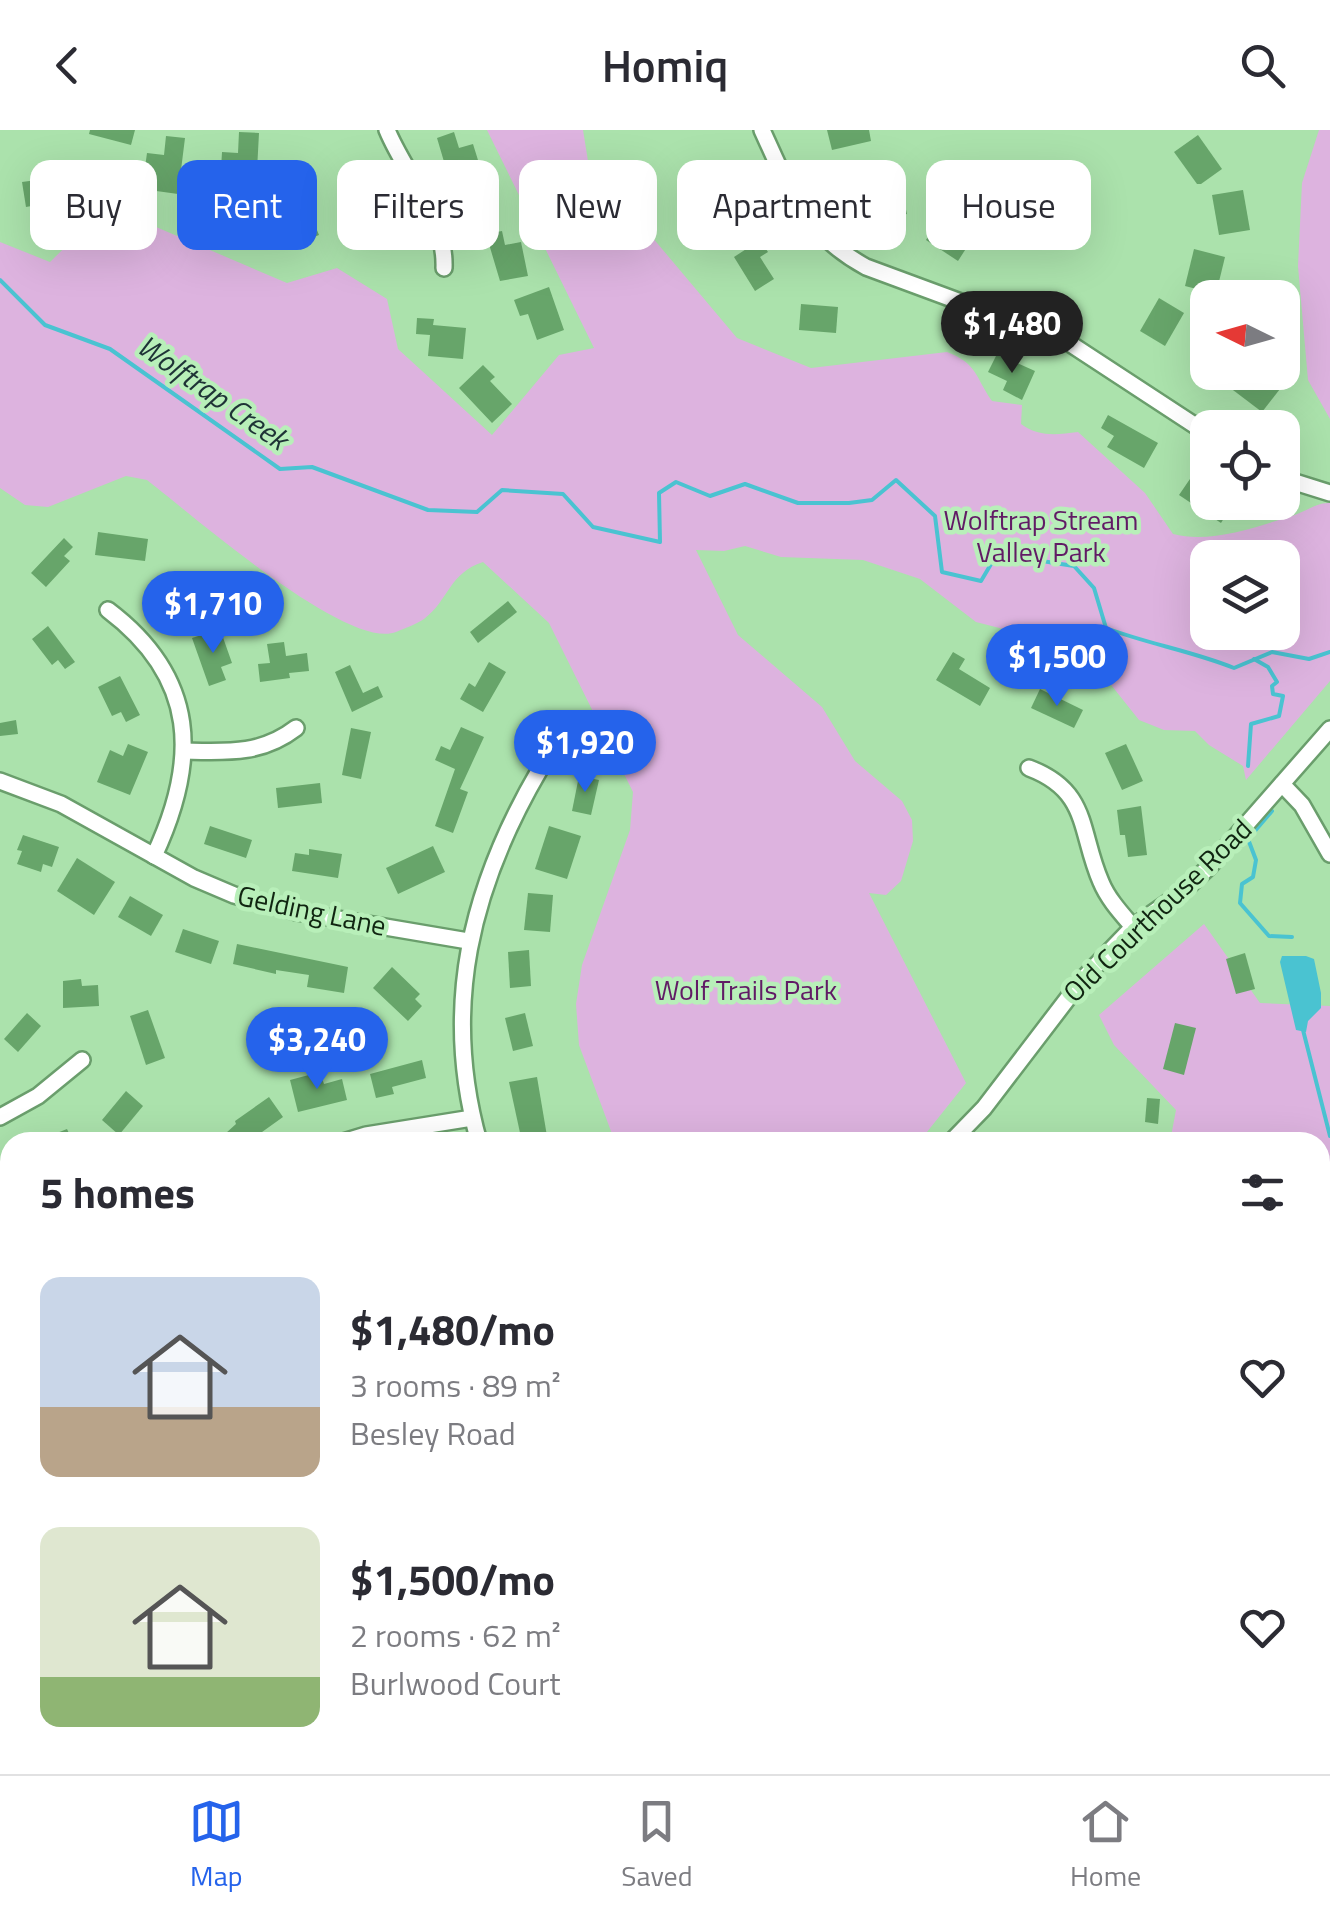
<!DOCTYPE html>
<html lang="en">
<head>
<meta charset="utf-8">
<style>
	body { margin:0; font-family:"Titillium Web",sans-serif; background:#f7f7f7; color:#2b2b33; height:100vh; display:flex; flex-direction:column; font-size:38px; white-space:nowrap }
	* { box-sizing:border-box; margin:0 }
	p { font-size:32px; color:#7c7c81 }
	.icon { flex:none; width:55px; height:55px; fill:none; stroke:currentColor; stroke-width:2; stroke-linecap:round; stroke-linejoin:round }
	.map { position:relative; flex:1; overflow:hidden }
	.panel { position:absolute; left:0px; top:1002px; width:1330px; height:642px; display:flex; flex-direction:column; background:#fff; border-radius:30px 30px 0 0; box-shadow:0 10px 40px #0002 }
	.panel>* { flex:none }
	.banner { position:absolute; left:30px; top:30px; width:1270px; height:90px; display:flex; gap:20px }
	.needle { width:65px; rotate:275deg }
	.controls { position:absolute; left:1190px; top:150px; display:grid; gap:20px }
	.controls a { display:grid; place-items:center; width:110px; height:110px; border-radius:20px; background:#fff; box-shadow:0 10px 40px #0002; font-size:50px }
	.price { position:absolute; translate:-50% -85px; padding:0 22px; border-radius:35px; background:#2563eb; color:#fff; font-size:32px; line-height:65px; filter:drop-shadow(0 2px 5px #0008) }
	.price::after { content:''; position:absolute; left:50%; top:60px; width:30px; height:22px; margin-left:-15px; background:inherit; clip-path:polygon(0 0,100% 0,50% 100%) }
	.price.current { background:#222; color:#fff }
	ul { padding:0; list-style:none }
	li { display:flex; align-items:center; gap:30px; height:250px; padding:0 40px }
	li span { display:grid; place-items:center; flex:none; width:280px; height:200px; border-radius:20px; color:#555 }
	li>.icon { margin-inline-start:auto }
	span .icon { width:120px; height:120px; fill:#fffc; stroke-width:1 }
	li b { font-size:42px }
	h2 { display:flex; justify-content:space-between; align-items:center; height:120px; padding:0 40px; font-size:42px }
	.chip { padding:0 35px; border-radius:20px; background:#fff; box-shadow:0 10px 40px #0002; font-size:35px; line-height:90px }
	.chip.current { background:#2563eb; color:#fff }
	header { display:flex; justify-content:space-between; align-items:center; height:130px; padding:0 40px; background:#fff; font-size:45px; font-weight:600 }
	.tab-bar { display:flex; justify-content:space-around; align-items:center; height:140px; border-top:2px solid #e1e1e2; background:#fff; font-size:28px; color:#7c7c81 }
	.tab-bar a { display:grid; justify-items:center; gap:5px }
	.tab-bar .current { color:#2563eb }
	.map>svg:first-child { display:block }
</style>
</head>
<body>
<header><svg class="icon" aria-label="back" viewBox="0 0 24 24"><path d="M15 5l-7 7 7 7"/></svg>Homiq<svg class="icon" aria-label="search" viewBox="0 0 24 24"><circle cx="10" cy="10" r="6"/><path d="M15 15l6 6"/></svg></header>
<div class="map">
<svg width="1330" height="1644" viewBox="0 0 1330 1644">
	<rect width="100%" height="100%" fill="#abe2ac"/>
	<g fill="#ddb3df" fill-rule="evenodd">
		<path d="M487,0h96l5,31 149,177 74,30 136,-16c31,12 28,25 45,49l30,4 -1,19c18,13 35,11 57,8l67,61 28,41c37,10 83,-7 119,-18 13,-4 25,-14 38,-13v178l-84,99 -3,-14 -34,-21 -14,-14 -31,-1 -25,-10 -35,-44 -31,-23 -42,-17 -55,-14 -56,-43 -57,-19 -82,-3 -36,-11 -21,5 -28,-1 42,85 84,72 33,54 47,40 10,19 1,21 -12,40 -15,14 -17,-2 97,190 -47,59h-304l-36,-97 -3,-41 6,-39 48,-135 3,-38 -84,-169 -66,-61c-34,11 -34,38 -59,57 -7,5 -19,9 -28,13 -49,19 -206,-119 -249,-152l-21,-4 -78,31 -23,-2 -25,-17v-246l50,20 57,-56 180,77 50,-15 50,31 11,50 94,86 67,-80 35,-7zM1208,428h74v74h-74z"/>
		<path d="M1319,0h11v289l-22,-39 -10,-114 4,-83z"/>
		<path d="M1204,794l56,79 70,3v222l-10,46v-132h-150l6,-32 -62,-65 -15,-30z"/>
		<path d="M1330,1515v129h-152l6,-9h136v-115z"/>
		<path d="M1019,1635h93v9h-72z"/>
	</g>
	<g fill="#4ac3d1">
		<path d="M1282,826h24l8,3 7,34v15l-13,13 -2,11 -10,-2 -16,-68z"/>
		<path d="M1320,1266l10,9v240l-10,5z"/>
	</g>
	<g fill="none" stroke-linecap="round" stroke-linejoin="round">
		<g stroke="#4ac3d1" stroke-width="4">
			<path d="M0,150l45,45 65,24 170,120 32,-2 116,43 49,2 25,-22 61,4 30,33 67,15 -1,-49 17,-11 34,14 35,-12 53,19h51l23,-3 24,-20 39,36 7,56 39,9 16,-27 77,12 20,22 12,40c42,16 86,23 128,40l38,-16 37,7 21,-7"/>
			<path d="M1248,636l3,-42 28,-8 4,-20 -10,-2 -1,-8 5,-4 -9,-15 -14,-8"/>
			<path d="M1272,681l-24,28 8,21 -3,17 -11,7 -2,19 29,33 23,1"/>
			<path d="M1303,900l27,106"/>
			<path d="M1320,1113l10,-27"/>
		</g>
	</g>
	<g fill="#67a56a">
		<path d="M90,0h45l-4,15 -42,-11z"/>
		<path d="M827,0h42l2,11 -39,9z"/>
		<path d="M239,2l20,1 -3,56 -36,-2 2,-35 16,1z"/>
		<path d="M454,2l5,16 14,-4 9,29 -32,9 -13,-44z"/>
		<path d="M1198,5l24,34 -21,15h-4l-23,-32z"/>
		<path d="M166,6l19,2 -7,56 -36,-5 5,-36 17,2z"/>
		<path d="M705,40l16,29 16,-10 12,21 -39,22 -27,-49z"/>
		<path d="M66,46l4,23 -44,8 -4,-25z"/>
		<path d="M898,46l9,38 -29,7 -9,-39z"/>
		<path d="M373,55l10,14 -4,3 19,26 -21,16 -25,-34 11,-8 -4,-6z"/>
		<path d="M299,56l20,49 -30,12 -12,-30 17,-7 -8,-17z"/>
		<path d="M1243,60l7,40 -31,5 -7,-40z"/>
		<path d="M944,82l32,21 -18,28 -32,-21z"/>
		<path d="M502,101l3,14 16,-3 7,34 -28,5 -14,-47z"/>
		<path d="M760,110l8,12 -8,5 14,22 -19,12 -21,-34z"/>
		<path d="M1194,119l31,8 -9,37 -31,-8z"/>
		<path d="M549,157l15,43 -27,10 -9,-26 -8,2 -6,-16z"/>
		<path d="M1159,168l25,15 -19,33 -25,-15z"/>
		<path d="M801,174l37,3 -2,26 -37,-3z"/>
		<path d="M417,188l17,1 -1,6 33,3 -3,31 -35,-3 2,-21 -14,-1z"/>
		<path d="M997,224l38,17 -13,29 -19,-10 4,-9 -19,-9z"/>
		<path d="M483,235l12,12 -5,4 22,23 -20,19 -33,-35z"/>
		<path d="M1241,242h18l21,17 -18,23 -33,-25z"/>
		<path d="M1108,285l50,28 -14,25 -37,-21 7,-11 -13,-8z"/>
		<path d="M1192,346l16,10v16h26l-13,21 -42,-28z"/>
		<path d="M98,402l50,7 -3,22 -50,-6z"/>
		<path d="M64,408l9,9 -9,9 6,5 -24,26 -15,-14z"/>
		<path d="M167,442l27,26 -6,6 9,8 -10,10 -35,-34z"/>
		<path d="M508,471l9,11 -39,31 -8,-11z"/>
		<path d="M48,496l27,36 -10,7 -7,-9 -6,5 -20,-26z"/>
		<path d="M220,499l12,34 -11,4 5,13 -17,6 -17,-48z"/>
		<path d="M284,512l2,14 21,-3 2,18 -20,2 1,5 -30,4 -2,-18 12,-1 -3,-19z"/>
		<path d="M953,522l12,7 -6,10 31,19 -10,18 -44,-26z"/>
		<path d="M489,532l17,10 -23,40 -23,-13 9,-16 6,4z"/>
		<path d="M350,535l13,28 15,-7 5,11 -31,15 -17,-40z"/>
		<path d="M120,546l20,39 -14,7 -5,-10 -9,4 -14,-29z"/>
		<path d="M1040,559l43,21 -9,18 -43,-20z"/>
		<path d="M16,590l2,14 -18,2v-13z"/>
		<path d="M461,597l23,10 -24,52 8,3 -15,41 -18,-7 20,-57 -20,-9 6,-14 9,4z"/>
		<path d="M351,598l20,4 -10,47 -19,-4z"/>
		<path d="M128,614l20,8 -18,43 -33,-13 13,-32 13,6z"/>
		<path d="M1126,614l17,37 -21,9 -17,-37z"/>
		<path d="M579,646l20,4 -8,35 -19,-4z"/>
		<path d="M320,653l2,20 -44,5 -2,-20z"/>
		<path d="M1141,676l6,49 -19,2 -3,-22h-5l-3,-25z"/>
		<path d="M210,696l42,14 -6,18 -42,-14z"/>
		<path d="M549,696l32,10 -14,43 -32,-10z"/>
		<path d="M23,705l36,12 -7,20 -9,-3 -2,8 -24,-8 5,-13 -5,-1z"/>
		<path d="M433,716l12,26 -47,22 -12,-26z"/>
		<path d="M309,719l33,5 -4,24 -46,-7 3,-18 14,2z"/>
		<path d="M77,728l38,24 -21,33 -37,-24z"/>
		<path d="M528,763l25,2 -3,37 -26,-2z"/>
		<path d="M130,766l33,19 -12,21 -33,-19z"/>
		<path d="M183,799l36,12 -8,23 -36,-12z"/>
		<path d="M237,814l111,23 -4,26 -37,-6 2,-12 -33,-5v4l-43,-10z"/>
		<path d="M529,820l2,36 -21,2 -2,-36z"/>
		<path d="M1245,823l10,36 -19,5 -10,-35z"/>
		<path d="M392,837l28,27 -5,5 7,7 -14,15 -35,-33z"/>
		<path d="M81,849l1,7 16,-1 1,21 -36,2v-27z"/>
		<path d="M148,880l17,48 -19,7 -16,-49z"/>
		<path d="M27,883l14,13 -23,26 -14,-13z"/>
		<path d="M525,883l8,33 -20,5 -8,-33z"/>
		<path d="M1175,893l21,5 -12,47 -21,-6z"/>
		<path d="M422,930l4,18 -34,9 2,7 -18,4 -6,-24z"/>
		<path d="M320,942l4,12 18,-5 5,21 -49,12 -8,-32z"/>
		<path d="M537,947l11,65h-26l-13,-60z"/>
		<path d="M126,961l17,15 -24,29 -17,-15z"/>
		<path d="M269,967l14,20 -35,25h-32l20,-18 -1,-3z"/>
		<path d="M1147,968l13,1 -2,25 -13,-2z"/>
		<path d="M67,999l6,13h-39z"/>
	</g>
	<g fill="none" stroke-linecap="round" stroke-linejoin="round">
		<g stroke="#6a9e6c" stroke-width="20">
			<g id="minor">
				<path d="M387,0c19,46 59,87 57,138"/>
				<path d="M762,0c28,61 42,103 104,137l200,74 142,93"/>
				<path d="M1282,348l48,15"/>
				<path d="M108,480c90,68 91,150 46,246"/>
				<path d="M184,621c42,1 77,4 112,-23"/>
				<path d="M1029,638c61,23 50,64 72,114 7,17 20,31 32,45"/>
				<path d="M0,651l61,23 133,74 40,17 63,17 171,29"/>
				<path d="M1282,654l20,21 28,49"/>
				<path d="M0,987l38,-21 44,-36"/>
				<path d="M343,1012l23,-7 106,-17"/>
				<path d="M479,1012c-38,-135 -8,-255 61,-373"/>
				<path d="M951,1012l33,-34 97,-127 52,-54 47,-33 29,-27 121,-138"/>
				<path d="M0,1336l10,-2"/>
				<path d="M254,1644l20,-9"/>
				<path d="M863,1644l8,-9"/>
			</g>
		</g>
		<g stroke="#796728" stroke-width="25">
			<g id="major">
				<path d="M0,1360l10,43"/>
				<path d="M65,1635l3,9"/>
			</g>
		</g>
		<use href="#minor" stroke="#fff" stroke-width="15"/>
		<use href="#major" stroke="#d0b985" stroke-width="20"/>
	</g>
	<g text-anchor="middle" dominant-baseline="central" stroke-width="9" stroke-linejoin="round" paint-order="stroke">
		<g font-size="28" fill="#611b65" stroke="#b8efb9">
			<text x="1041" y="389">Wolftrap Stream<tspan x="1041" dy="32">Valley Park</tspan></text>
			<text x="746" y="859">Wolf Trails Park</text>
		</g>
		<g font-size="28" fill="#102511" stroke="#b8efb9">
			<text transform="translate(312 780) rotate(12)">Gelding Lane</text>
			<text transform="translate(1157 780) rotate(-44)">Old Courthouse Road</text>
		</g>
		<g font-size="30" font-style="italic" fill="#1e3336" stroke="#b8efb9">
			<text transform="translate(213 262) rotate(35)">Wolftrap Creek</text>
		</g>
	</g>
</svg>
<div class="controls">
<a><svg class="needle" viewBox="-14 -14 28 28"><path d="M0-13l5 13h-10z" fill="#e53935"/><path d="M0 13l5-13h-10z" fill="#7c7c81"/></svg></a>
<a><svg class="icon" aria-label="locate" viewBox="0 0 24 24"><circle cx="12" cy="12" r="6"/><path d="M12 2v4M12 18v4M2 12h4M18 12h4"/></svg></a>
<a><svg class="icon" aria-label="layers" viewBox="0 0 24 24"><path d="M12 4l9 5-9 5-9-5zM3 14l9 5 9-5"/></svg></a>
</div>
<b class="price current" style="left:1012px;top:246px">$1,480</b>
<b class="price" style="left:213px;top:526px">$1,710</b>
<b class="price" style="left:1057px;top:579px">$1,500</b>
<b class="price" style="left:585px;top:665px">$1,920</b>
<b class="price" style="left:317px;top:962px">$3,240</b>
<div class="banner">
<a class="chip">Buy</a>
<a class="chip current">Rent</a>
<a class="chip">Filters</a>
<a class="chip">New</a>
<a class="chip">Apartment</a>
<a class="chip">House</a>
</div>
<section class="panel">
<h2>5 homes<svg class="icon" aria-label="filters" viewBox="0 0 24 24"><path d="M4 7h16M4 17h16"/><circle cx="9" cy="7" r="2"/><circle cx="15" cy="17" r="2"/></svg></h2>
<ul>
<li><span style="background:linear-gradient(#c9d6e8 65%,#b9a48a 0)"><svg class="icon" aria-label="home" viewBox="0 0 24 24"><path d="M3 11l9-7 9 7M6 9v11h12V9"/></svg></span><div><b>$1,480/mo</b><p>3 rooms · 89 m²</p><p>Besley Road</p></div><svg class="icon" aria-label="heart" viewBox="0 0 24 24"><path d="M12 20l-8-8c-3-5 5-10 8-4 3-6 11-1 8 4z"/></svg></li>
<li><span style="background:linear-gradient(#dfe7d0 75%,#8fb573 0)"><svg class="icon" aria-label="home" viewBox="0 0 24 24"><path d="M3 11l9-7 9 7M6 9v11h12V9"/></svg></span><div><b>$1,500/mo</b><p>2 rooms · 62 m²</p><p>Burlwood Court</p></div><svg class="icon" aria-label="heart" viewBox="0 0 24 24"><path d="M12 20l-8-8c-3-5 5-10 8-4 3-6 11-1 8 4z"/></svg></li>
</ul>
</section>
</div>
<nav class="tab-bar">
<a class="current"><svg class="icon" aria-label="map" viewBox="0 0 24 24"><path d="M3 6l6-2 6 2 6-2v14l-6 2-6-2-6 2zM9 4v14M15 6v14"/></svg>Map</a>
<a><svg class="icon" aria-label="saved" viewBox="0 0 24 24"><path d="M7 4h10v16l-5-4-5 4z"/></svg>Saved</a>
<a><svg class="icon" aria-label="home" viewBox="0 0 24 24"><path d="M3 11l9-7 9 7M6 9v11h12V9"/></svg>Home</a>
</nav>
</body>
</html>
